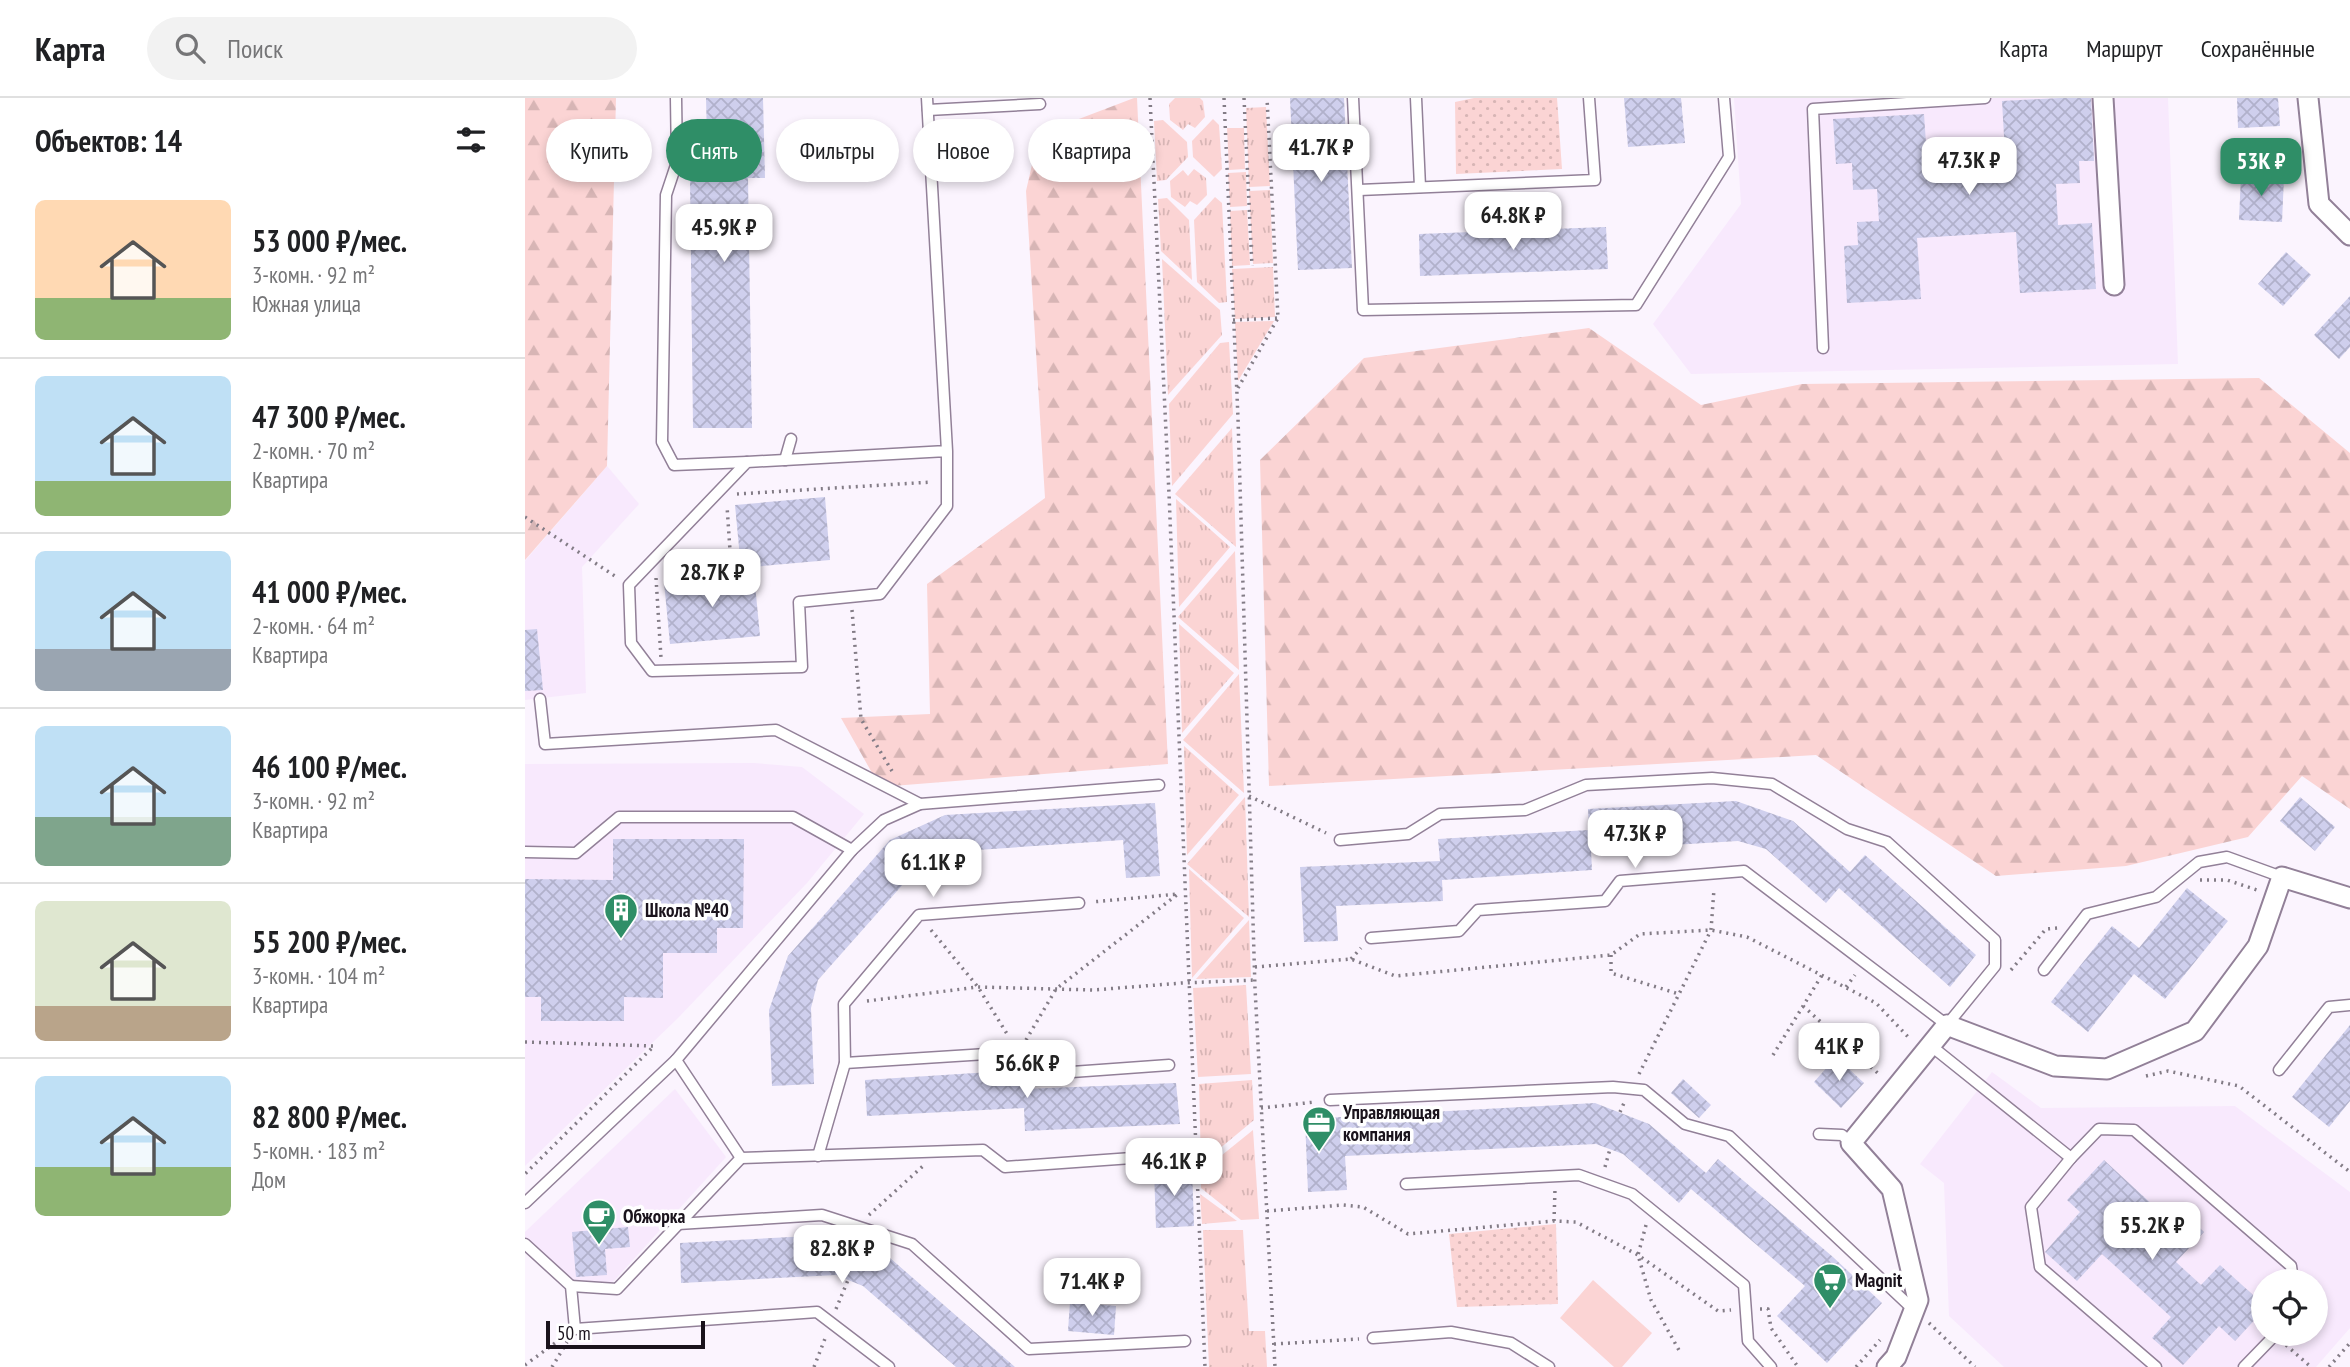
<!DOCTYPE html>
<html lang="ru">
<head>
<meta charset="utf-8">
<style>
	body { margin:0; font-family:"PT Sans Narrow",sans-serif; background:#f2f2f2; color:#202124; height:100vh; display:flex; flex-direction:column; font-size:26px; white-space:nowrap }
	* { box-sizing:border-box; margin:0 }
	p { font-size:23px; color:#757577 }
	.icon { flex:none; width:38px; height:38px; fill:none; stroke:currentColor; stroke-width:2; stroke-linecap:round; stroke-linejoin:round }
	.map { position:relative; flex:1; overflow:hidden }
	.details { display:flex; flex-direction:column; background:#fff; width:525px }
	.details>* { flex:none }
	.hud { position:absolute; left:21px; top:21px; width:665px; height:63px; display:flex; gap:14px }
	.controls { position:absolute; left:1726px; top:1171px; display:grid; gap:14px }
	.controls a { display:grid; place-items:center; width:77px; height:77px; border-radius:50%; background:#fff; box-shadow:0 4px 10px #0003; font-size:35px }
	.scale { position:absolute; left:21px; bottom:18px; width:159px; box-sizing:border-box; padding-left:7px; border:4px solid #1a131c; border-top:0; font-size:19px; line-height:24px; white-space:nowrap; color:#1a131c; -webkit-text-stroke:5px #fff; paint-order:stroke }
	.price { position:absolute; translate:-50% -60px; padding:0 16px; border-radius:14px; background:#fff; color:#222; font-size:23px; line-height:46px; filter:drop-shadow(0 2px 4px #0008) }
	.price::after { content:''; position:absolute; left:50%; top:42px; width:21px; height:16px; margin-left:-10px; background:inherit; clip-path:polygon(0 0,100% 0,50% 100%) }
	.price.selected { background:#2f8e67; color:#fff }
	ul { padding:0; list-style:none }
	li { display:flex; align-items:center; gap:21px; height:175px; padding:0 35px }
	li+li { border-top:2px solid #e0e0e0 }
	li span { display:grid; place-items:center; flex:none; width:196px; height:140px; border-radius:10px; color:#555 }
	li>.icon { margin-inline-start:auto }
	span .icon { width:84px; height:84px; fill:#fffc; stroke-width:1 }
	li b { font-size:30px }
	h2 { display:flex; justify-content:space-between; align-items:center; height:84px; padding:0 35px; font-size:30px }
	.pill { padding:0 24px; border-radius:32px; background:#fff; box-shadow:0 4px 10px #0003; font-size:24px; line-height:63px }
	.pill.selected { background:#2f8e67; color:#fff }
	header { display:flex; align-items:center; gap:42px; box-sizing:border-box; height:98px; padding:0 35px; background:#fff; border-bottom:2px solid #e0e0e0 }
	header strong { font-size:33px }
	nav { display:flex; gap:38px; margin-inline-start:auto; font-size:24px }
	.search { width:490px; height:63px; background:#f2f2f2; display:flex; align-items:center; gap:18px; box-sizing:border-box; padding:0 24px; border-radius:38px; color:#757577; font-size:26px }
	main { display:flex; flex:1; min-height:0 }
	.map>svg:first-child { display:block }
</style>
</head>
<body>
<header>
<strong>Карта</strong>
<div class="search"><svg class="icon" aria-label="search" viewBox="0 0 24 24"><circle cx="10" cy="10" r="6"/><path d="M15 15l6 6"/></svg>Поиск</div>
<nav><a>Карта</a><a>Маршрут</a><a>Сохранённые</a></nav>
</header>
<main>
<section class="details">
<h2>Объектов: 14<svg class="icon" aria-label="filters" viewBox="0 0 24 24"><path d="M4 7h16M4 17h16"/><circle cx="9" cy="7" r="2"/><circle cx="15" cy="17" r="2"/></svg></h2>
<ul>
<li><span style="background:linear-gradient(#ffd9b3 70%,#8fb573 0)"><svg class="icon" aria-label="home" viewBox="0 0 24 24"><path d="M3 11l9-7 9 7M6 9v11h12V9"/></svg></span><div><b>53 000 ₽/мес.</b><p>3-комн. · 92 m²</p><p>Южная улица</p></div></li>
<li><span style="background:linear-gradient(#bfe0f5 75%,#8fb573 0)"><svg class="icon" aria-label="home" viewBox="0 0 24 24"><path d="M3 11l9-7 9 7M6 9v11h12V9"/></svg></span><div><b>47 300 ₽/мес.</b><p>2-комн. · 70 m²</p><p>Квартира</p></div></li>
<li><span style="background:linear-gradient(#bfe0f5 70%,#9aa5b1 0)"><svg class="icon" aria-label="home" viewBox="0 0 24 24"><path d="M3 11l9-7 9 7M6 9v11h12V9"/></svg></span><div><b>41 000 ₽/мес.</b><p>2-комн. · 64 m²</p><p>Квартира</p></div></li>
<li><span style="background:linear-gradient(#bfe0f5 65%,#7fa58c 0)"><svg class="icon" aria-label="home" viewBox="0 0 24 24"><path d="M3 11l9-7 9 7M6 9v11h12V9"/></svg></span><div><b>46 100 ₽/мес.</b><p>3-комн. · 92 m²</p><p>Квартира</p></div></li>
<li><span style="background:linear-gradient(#dfe7d0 75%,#b9a48a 0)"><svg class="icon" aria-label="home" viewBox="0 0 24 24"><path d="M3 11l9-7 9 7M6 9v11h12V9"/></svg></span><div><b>55 200 ₽/мес.</b><p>3-комн. · 104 m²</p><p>Квартира</p></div></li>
<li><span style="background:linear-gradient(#bfe0f5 65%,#8fb573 0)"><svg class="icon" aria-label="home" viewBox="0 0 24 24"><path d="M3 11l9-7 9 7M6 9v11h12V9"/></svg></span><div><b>82 800 ₽/мес.</b><p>5-комн. · 183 m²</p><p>Дом</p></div></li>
</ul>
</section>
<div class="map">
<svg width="1825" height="1269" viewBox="0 0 1825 1269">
	<defs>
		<pattern id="grass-tufts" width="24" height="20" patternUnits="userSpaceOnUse" patternTransform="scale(1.75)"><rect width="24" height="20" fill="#fbd4d4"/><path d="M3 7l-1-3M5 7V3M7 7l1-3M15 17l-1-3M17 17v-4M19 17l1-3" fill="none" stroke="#d7b5b5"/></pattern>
		<pattern id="forest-firs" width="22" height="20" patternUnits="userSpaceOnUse" patternTransform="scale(1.75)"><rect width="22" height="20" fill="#fbd4d4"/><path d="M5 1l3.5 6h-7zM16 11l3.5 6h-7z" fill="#d7b5b5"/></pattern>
		<pattern id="park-dots" width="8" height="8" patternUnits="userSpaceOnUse" patternTransform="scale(1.75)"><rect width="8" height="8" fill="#fbd4d4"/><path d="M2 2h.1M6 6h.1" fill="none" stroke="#d7b5b5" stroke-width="1.8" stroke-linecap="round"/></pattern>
		<pattern id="building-cross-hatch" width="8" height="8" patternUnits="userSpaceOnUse" patternTransform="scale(1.75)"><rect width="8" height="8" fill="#cfcfed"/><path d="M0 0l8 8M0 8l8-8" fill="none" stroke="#b1b1cb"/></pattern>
	</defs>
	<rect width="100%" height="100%" fill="#fbf4fe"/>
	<g fill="#f8e9fd" fill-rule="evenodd">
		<path d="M1209,0h434l10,266 -487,10 -38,-50 88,-120z"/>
		<path d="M82,368l32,38 -57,63 4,126 -61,7v-139z"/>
		<path d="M229,665l48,4 62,47 -57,69 -129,135 -153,148v-402z"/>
		<path d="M1467,974l49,36 194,-2 115,86v136l-34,39h-312l-55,-51 -5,-133 -24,-19zM1738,1183h52v53h-52z"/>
		<path d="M150,991l51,68 -114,126 -40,-2 -47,-44v-5z"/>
	</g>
	<g fill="url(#grass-tufts)">
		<path d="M650,0h25l3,3 2,16 -10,11 -7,-4 -5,6 -13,-10 -1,-16z"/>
		<path d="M741,9l4,79 -21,1 -3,-79z"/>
		<path d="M688,21l6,6 3,44 -8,8 -21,-20 -1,-16z"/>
		<path d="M638,22l24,22 1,15 -22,23 -9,1 -3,-60z"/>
		<path d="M702,30h17l1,41 -16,1z"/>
		<path d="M669,71l12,9 1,17 -10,10 -7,-4 -5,6 -14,-10 -1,-16 13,-11 5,6z"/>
		<path d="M721,74l1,34 -17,1 -2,-34z"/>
		<path d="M745,92l3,73 -20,1 -4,-73z"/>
		<path d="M690,99l7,6 5,99 -8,1 -22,-21 -3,-62z"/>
		<path d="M642,100l22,22 3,60 -31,-29 -3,-52z"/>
		<path d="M722,112l3,55 -18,1 -2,-55z"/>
		<path d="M637,161l58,51 2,25 -54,60z"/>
		<path d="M748,169l2,50 -40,2 -3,-50z"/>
		<path d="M749,223l-36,60 -3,-59z"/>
		<path d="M704,244l4,72 -61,72 -3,-82 51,-61z"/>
		<path d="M707,330l4,119 -61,-53z"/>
		<path d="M651,401l54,48 -51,60z"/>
		<path d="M710,453l4,119 -61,-53z"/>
		<path d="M654,526l55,49 -52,60z"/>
		<path d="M714,576l5,119 -61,-53z"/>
		<path d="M659,648l55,49 -52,60z"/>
		<path d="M720,699l4,120 -62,-53z"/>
		<path d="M664,771l55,49 -52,60z"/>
		<path d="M724,822l2,57 -55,2z"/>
		<path d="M721,887l5,89 -53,3 -5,-89z"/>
		<path d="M727,982l2,40 -53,44 -2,-80z"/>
		<path d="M728,1032l6,89 -18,1 -40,-32v-16z"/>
		<path d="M675,1096l37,27 -35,3z"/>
		<path d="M678,1132h40l6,101h16l2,36h-58z"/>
	</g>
	<g fill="url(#forest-firs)">
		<path d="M0,0h91l-9,368 -82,94z"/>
		<path d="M609,0h3l31,666 -288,23 -39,-69 89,-4 -3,-130 118,-86 -19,-307 10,-44 35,-25z"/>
		<path d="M1064,230l112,77 101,-21 457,-6 91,75v356l-48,-33 -54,61 -122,29 -130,10 -180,-121 -547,31 -9,-326 104,-102z"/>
	</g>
	<g fill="url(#park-dots)">
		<path d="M949,0h83l5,71 -106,5 -1,-72z"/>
		<path d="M1031,1126l2,80 -101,3 -8,-73z"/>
	</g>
	<path fill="#fbd4d4" d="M1068,1182l59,53 -30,34h-8l-54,-49z"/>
	<g fill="url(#building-cross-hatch)">
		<path d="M181,0h57l2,80h-17l4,250h-59l-3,-249h18z"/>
		<path d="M765,0h54l8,170 -54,2z"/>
		<path d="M1099,0h57l4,45 -57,4z"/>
		<path d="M1535,0h31l3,63h-15l1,22 -24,1 2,41 34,-2 4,66 -76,4 -4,-61 -99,6 4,61 -74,4 -3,-57 14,-1 -1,-23 22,-1 -2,-32 -24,1 -1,-27 -16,1 -3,-45 91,-5 3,44 78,-4 -3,-53z"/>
		<path d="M1712,0h41l2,28 -42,2z"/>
		<path d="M1716,77l43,2 -2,45 -43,-2z"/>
		<path d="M1081,129l2,42 -188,7 -1,-42z"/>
		<path d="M1761,154l25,23 -28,31 -25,-22z"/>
		<path d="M1825,198v51l-11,12 -25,-24z"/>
		<path d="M300,399l5,63 -89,8 -6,-63z"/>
		<path d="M229,476l6,62 -90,8 -6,-62z"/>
		<path d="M12,531l6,61 -18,1v-61z"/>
		<path d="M1775,699l35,30 -20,24 -35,-30z"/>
		<path d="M1211,703l57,20 57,51 15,-17 111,100 -26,32 -111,-99 -13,15 -60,-54 -28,-8 -147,9 1,20 -150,10 1,21 -107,5 2,35 -34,1 -4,-75 140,-6 -2,-22 151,-9 -1,-21z"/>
		<path d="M630,705l5,73 -34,2 -3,-38 -175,12 -27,12 -103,116 -7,28 3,76 -42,2 -3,-76 19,-54 102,-116 55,-25z"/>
		<path d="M88,741h131l-1,89h-26v25h-54v45l-39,-1v24h-83v-24h-16v-118l88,1z"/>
		<path d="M1662,790l41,33 -63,78 -31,-25 -46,58 -37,-30 61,-76 27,22z"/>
		<path d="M1825,927v76l-21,26 -37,-30z"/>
		<path d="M1311,959l28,26 -23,25 -27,-26z"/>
		<path d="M497,972l2,19 152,-6 4,41 -155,7 -1,-23 -157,8 -2,-36z"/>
		<path d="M1158,981l28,26 -12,13 -28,-25z"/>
		<path d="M1070,1005l54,21 57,49 12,-14 115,98 49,46 -55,60 -50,-47 28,-30 -114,-97 -12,14 -56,-49 -27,-10 -251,12 2,34 -39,2 -3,-73z"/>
		<path d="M1579,1062l65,60 10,-11 25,23 -28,30 25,23 19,-20 43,39v7l-28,30 -16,-15 -36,39 -31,-27 19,-21 -69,-63 -25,27 -32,-29 35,-40 -13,-12z"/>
		<path d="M667,1070l2,58 -38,2 -2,-58z"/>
		<path d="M103,1129l2,20 -25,2 2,26 -31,2 -4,-45z"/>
		<path d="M304,1137l61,23 125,109h-59l-93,-81 -27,-11 -155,8 -1,-40z"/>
		<path d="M545,1204l46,4 -2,29 -46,-4z"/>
	</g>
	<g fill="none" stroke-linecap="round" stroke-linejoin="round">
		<g stroke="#928098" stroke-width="13">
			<g id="lane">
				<path d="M151,0l1,64 -11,33 -4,247 12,23 73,-3"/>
				<path d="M402,0l20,353v55l-67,88 -81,8 3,65 -150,4 -21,-28 -2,-58 118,-123 200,-11"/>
				<path d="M828,0l10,212 273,-5 93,-148 -5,-59"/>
				<path d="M891,0l4,89"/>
				<path d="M403,12l112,-6"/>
				<path d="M834,92l236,-10 -6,-82"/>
				<path d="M1298,250l-10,-239 172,-11"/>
				<path d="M260,362l6,-21"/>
				<path d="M15,601l5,45 231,-14 144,74"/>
				<path d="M815,742l68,-6 32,-20 85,-4 61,-25 126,-7 60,6 75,45 40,13 108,98v26l-48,59 -203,-154 -124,10 -15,20 -127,9 -19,21 -88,7"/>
				<path d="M0,754l51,1 43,-36h174l59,33"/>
				<path d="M1519,872l43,-56 69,-17 43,-35 28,-5 55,20"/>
				<path d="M1405,947l141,113"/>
				<path d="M151,962l65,98 242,-8 22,17 127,-9"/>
				<path d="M320,965l174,-11 25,22 125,-9"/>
				<path d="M1754,972l50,-63 21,-2"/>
				<path d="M805,1002l283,-13 31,3 41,34 44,12 185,174"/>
				<path d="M1294,1036l23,1 9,8"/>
				<path d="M293,1058l27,-93 -1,-59 75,-89 160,-12"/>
				<path d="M881,1086l173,-9 53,19 112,91 4,56 23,26"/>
				<path d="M0,1105l151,-143 176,-210 32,-30 36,-16 239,-19"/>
				<path d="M153,1126l144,-9 90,29 117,105 156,-8"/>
				<path d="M0,1146l46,42 4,43 242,-17 72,55"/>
				<path d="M46,1188l46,3 124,-131"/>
				<path d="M848,1240l78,-6 60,11 38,24"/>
				<path d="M1631,1269l-116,-100 -9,-60 40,-49 28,-29 35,1 157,136 2,15"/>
				<path d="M1719,1269l32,-33"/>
			</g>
		</g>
		<g stroke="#928098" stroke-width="23">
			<g id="street">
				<path d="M1578,0l11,187"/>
				<path d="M1783,0l11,106 31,31"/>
				<path d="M1362,1269l9,-10 22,-57 -26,-111 -41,-46 96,-118 108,41 52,3 88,-38 63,-85 24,-69 68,21"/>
			</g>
		</g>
		<g stroke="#837c86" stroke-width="3.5" stroke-dasharray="2 5" stroke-linecap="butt">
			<path d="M625,0l19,396 36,873"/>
			<path d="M699,0l14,320 17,570 20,379"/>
			<path d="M719,0l8,168"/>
			<path d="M708,222l45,-2"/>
			<path d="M713,290l40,-70 -11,-220"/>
			<path d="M212,396l195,-12"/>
			<path d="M0,419l93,61"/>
			<path d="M140,473l66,-6 -4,-59"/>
			<path d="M131,480l5,80"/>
			<path d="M327,512l9,109 31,52"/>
			<path d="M724,698l77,37"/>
			<path d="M1675,782h27l30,10"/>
			<path d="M406,832l47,57 31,50"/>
			<path d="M1086,857v18l68,21"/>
			<path d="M826,861l10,-11"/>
			<path d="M730,869l96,-8 44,17 216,-21 29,-21 71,-4 36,7 129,66 35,37"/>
			<path d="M1486,872l35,-41 12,-1"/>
			<path d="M1321,889l9,-12"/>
			<path d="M342,903l111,-14 115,3 89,-7 73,-3"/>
			<path d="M1278,908l78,70"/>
			<path d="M501,942l30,-51 122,-95 -86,8"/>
			<path d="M0,944l129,4 -129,128"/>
			<path d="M1248,957l49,-80"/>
			<path d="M1114,976l72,-144 3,-41"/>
			<path d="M1621,978l22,-5 71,15 111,86"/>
			<path d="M736,1010l54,-6"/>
			<path d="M1095,1014l4,-9"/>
			<path d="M621,1059l50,-4"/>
			<path d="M1080,1069l5,-18"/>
			<path d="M742,1113l76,-6 20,2 45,27 146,-13 22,1 62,33 80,56 13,-1"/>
			<path d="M344,1117l54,-49"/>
			<path d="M1029,1123l1,-32"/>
			<path d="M1121,1127l-8,30 13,45 29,52"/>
			<path d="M311,1211l12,-29"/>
			<path d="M1235,1211h8l3,19 27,39"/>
			<path d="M1404,1225l46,44"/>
			<path d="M749,1246l85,-5"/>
			<path d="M1761,1247l25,22"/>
			<path d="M0,1267l37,-27"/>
			<path d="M27,1269l15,-25"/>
			<path d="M289,1269l12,-31"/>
			<path d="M1331,1269l24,-27"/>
			<path d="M1804,1269l21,-24"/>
		</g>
		<use href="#lane" stroke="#fff" stroke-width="10"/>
		<use href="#street" stroke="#fff" stroke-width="19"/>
	</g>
	<defs>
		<g id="building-pin" transform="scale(1.75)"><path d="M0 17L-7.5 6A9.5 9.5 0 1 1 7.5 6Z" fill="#2f8e67" stroke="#fff"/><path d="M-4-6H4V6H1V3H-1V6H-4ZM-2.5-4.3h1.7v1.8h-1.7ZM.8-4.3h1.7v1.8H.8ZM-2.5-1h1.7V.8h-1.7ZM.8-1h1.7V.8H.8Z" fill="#fff"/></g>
		<g id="office-pin" transform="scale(1.75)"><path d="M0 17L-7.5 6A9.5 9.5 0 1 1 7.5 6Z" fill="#2f8e67" stroke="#fff"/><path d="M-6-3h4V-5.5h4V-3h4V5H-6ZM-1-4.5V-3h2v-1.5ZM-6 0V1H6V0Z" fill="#fff"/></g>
		<g id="cafe-pin" transform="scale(1.75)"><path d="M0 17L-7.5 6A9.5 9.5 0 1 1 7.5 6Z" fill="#2f8e67" stroke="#fff"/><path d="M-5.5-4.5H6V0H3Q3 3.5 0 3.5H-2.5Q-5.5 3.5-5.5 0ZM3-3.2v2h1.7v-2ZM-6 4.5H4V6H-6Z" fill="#fff"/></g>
		<g id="supermarket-pin" transform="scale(1.75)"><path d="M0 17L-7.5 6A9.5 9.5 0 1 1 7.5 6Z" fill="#2f8e67" stroke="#fff"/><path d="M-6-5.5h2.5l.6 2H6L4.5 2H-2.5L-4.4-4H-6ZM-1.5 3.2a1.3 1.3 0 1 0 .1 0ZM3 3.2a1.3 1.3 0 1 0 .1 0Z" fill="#fff"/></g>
	</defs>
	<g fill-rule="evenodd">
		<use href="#building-pin" x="96" y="812"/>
		<use href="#office-pin" x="794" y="1025"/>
		<use href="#cafe-pin" x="74" y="1118"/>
		<use href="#supermarket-pin" x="1305" y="1182"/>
	</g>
	<g text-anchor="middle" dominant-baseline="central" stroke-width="7" stroke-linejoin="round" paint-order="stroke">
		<g font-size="19" font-weight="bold" fill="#1a131c" stroke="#fff" text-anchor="start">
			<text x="120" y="812">Школа №40</text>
			<text x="818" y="1014">Управляющая<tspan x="818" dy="22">компания</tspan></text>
			<text x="98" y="1118">Обжорка</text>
			<text x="1330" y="1182">Magnit</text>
		</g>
	</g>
</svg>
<div class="controls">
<a><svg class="icon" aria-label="locate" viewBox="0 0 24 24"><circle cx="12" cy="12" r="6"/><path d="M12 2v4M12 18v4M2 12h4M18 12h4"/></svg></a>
</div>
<div class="scale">50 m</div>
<b class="price" style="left:796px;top:86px">41.7K ₽</b>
<b class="price" style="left:1444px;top:99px">47.3K ₽</b>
<b class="price selected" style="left:1736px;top:100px">53K ₽</b>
<b class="price" style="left:988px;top:154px">64.8K ₽</b>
<b class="price" style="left:199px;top:166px">45.9K ₽</b>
<b class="price" style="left:187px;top:511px">28.7K ₽</b>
<b class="price" style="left:1110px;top:772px">47.3K ₽</b>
<b class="price" style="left:408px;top:801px">61.1K ₽</b>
<b class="price" style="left:1314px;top:985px">41K ₽</b>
<b class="price" style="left:502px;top:1002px">56.6K ₽</b>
<b class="price" style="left:649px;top:1100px">46.1K ₽</b>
<b class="price" style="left:1627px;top:1164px">55.2K ₽</b>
<b class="price" style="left:317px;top:1187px">82.8K ₽</b>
<b class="price" style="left:567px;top:1220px">71.4K ₽</b>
<div class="hud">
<a class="pill">Купить</a>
<a class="pill selected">Снять</a>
<a class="pill">Фильтры</a>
<a class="pill">Новое</a>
<a class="pill">Квартира</a>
</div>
</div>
</main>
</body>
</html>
